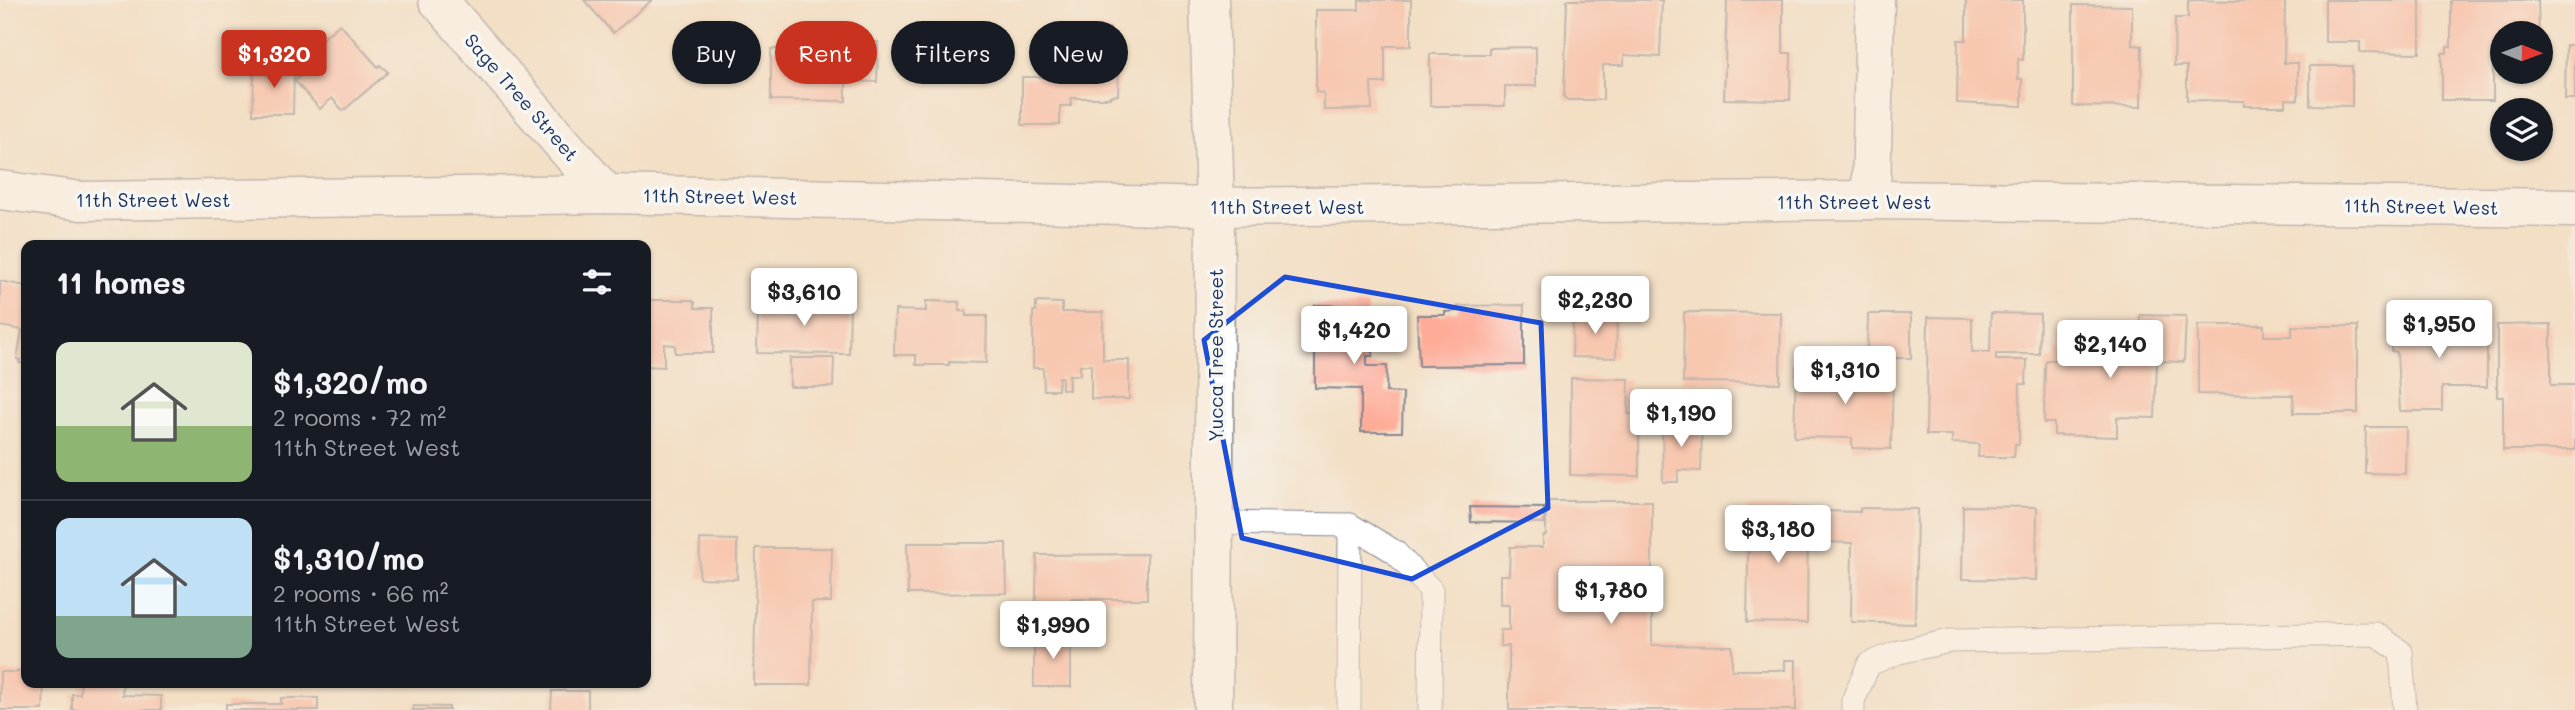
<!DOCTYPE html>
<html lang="en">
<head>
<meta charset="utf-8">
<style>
	body { margin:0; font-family:Mali,sans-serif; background:#242831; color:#f1f3f6; height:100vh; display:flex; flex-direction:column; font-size:26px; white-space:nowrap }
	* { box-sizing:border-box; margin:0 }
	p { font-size:23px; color:#9ea1a6 }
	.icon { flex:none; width:38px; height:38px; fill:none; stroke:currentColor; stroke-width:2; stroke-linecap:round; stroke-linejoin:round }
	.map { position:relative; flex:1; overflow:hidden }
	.details { position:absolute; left:21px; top:240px; width:630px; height:448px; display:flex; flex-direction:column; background:#171b24; border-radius:14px; box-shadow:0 2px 5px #0004 }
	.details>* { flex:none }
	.hud { position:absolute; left:672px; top:21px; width:665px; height:63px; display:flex; gap:14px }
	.needle { width:46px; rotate:91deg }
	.tools { position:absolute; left:2490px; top:21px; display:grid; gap:14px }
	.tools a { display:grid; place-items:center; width:63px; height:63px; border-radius:50%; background:#171b24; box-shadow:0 2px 5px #0004; font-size:35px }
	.price { position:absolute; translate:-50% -60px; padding:0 16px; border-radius:7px; background:#fff; color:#222; font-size:23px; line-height:46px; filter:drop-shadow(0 2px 4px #0008) }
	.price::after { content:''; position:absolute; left:50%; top:42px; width:21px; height:16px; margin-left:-10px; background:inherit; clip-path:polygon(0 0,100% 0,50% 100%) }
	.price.current { background:#c8321e; color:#fff }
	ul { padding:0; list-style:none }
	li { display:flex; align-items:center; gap:21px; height:175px; padding:0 35px }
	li+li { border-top:2px solid #363941 }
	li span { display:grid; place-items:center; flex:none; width:196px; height:140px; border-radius:14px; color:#555 }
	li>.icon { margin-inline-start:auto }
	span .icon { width:84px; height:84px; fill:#fffc; stroke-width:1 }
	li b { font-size:30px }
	h2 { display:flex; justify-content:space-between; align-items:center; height:84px; padding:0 35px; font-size:30px }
	.tag { padding:0 24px; border-radius:32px; background:#171b24; box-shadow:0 2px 5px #0004; font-size:24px; line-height:63px }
	.tag.current { background:#c8321e; color:#fff }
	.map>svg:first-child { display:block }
</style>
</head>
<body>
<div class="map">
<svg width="2575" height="710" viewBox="0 0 2575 710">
	<rect width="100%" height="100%" fill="#f6f6f2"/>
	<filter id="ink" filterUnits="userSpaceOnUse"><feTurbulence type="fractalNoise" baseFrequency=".0143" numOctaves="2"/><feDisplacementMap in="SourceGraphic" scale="14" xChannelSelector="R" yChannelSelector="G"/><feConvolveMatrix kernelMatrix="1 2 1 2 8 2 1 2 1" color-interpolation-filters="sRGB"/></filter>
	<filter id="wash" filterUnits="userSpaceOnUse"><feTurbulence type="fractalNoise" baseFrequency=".00686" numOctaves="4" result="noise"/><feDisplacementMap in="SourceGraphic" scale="28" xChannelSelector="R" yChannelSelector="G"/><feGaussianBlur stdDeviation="1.57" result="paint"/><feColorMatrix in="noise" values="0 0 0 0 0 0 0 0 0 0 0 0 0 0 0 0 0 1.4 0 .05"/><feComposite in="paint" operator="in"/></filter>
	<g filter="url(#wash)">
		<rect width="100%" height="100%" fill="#f3dfc4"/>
		<g id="blocks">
			<g fill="#feab97">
				<path d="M584,0h68l-39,33z"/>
				<path d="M1359,0h52v46h-26v37h-14l1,26 -48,1v-17l-8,-1v-82h43z"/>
				<path d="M1567,0h95l-2,57 -36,-2v10h-21v35h-36l-3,-3z"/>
				<path d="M1727,0h56v53h8l-1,47 -66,-1z"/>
				<path d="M1966,0h57v60l-5,-1v20h4v27l-65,-3 1,-63h8z"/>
				<path d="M2188,0l97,2 -1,61h14v37l-12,-1v7h-42v-5l-57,-1v-34h-13l1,-48h13z"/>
				<path d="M2325,0h95v53l-60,-1v-10h-35z"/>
				<path d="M2451,0h87l1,33h-37v28h-9v39h-51v-47h5v-6h4z"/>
				<path d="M2073,5l59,1v39l10,1 -1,61 -68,-1z"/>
				<path d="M340,24l38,43 2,-2 8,7 -45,39 -11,-13 -12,11 -25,-28 12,-11 -10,-10z"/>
				<path d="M1058,28h52v40l9,1 -1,26 -8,1v2h-39v8h-11v19h-38v-48h36z"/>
				<path d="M802,31h42v11h34l-1,40 -31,-1v20l-75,-1v-51h30z"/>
				<path d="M2566,45h9v54h-10z"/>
				<path d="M1536,47v39h-31v20h-75v-52h59v-6z"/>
				<path d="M254,65h40l-1,49h-40z"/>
				<path d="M2310,66h42v40l-42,-1z"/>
				<path d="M0,281l26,5v78l-7,-1 1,-3 -3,-1 5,-29 -22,-4z"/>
				<path d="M646,300h45l4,2v6h18v45h-38v-8l-11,-1v23l-18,-1z"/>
				<path d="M775,301h75l-1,53 -92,-1 1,-44h6v-5h11z"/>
				<path d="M926,301l33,1v9h7v5h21l-1,47 -37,-1v3h-33v-10h-22l1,-45 31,1z"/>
				<path d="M1036,302l26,1v9h41v48h26v39h-38v-34h-11v10h-11v15l-7,-1v-12h-3l-1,13h-14l-1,-22h-10v-57h3z"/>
				<path d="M1315,305l53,1 -1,42h6v8h-6v10h20l-1,26 17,1 -1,39h-41v-43l-46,-1z"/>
				<path d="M1524,305v60l-105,1 -2,-51h28v-3l13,-1v-5z"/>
				<path d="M1684,312l97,1 -1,70 -97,-1z"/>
				<path d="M1573,313l44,1 -1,44 -44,-1z"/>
				<path d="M1991,313l49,1 -1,40h-43v6h31l-1,24h-6l-1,60h-4l-1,13h-36l1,-13 -27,-1v-8h-26l2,-118 44,1v34h18z"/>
				<path d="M1868,314h43v44h-44z"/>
				<path d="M2140,315l46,1 -2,46 -27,-1 -2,57 -38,-1v20l-63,-2v-12h-10l1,-59 2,-4h8v-11h84z"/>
				<path d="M2425,318l62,1v68h-45v24h-42l-3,-59 -6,-1v-24h34z"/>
				<path d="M2551,324v61h24v65h-72v-53h-6v-72z"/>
				<path d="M2198,325h66v11h28v-10h66v87h-64l-1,-18 -95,-1z"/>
				<path d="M790,358h44l-1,29h-43z"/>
				<path d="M1796,367l61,2v2l32,1v8h4l-2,69 -39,-1v-10l-58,-1z"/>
				<path d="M1571,378l58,1 -1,35h11v62l-69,-1z"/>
				<path d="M1662,422l40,1 -1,48 -23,-1v12h-15z"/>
				<path d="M2366,427h40l-1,47 -40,-1z"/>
				<path d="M1546,501h106v144l80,1v24h53v-10h11v50h-287v-64h-9v-16h9v-25h-9v-30h9l1,-28h33v-11l3,-1z"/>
				<path d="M1963,506l74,1 -1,73 -74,-1z"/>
				<path d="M1470,507l74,1v15l-73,-1z"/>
				<path d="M1749,507l59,1 -1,115 -60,-1z"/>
				<path d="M1860,508l57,1 -2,115 -64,-2 1,-79 -32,-1 1,-31 39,1z"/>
				<path d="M700,539l37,1v39l-38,-1z"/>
				<path d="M907,543h99l1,50 -99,1z"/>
				<path d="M756,548h76l-1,54h-19l-1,83h-57z"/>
				<path d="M1147,554v45h-76v27l-36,1 2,-72z"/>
				<path d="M1071,634v53h-37v-52z"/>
				<path d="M0,672h26v10h18l-1,28h-43z"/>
				<path d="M81,682h42l-1,13 39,1v14h-89v-16h8z"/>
				<path d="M552,691h36v19h-37z"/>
				<path d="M281,698h37v12h-92v-6h55z"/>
				<path d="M413,706l36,1v3h-36z"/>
			</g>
		</g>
	</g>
	<g filter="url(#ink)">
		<use href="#blocks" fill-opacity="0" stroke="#878791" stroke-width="2"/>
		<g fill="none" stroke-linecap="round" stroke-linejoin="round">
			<g stroke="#878791" stroke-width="25">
				<g id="lane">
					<path d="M1214,523l136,2 45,27 36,38 -1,120"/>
					<path d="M1349,710l1,-185"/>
					<path d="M1853,710v-9l16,-37 30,-12 51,-11 426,-7 25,18 4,58"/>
				</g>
			</g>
			<g stroke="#878791" stroke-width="41">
				<g id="street">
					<path d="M438,0l168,194"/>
					<path d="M1209,0l6,207 -2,503"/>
					<path d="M0,190l81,11 525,-7 609,13 656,-7 704,8"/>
					<path d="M1871,200l4,-200"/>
				</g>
			</g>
			<use href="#lane" stroke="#fff" stroke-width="23"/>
			<use href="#street" stroke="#fff" stroke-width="38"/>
		</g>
	</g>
	<path d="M0 0H2575V710H0ZM1285,277l256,46 7,185 -136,71 -170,-41 -38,-198z" fill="#f3dfc4" fill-opacity=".55" fill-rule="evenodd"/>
	<path fill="none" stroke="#1d4ed8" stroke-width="5" stroke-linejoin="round" d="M1285,277l256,46 7,185 -136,71 -170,-41 -38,-198z"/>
	<g text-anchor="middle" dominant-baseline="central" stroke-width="7" stroke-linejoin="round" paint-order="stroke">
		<g font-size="19" fill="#1b2f5e" stroke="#f6f6f2">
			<text transform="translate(522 97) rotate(49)">Sage Tree Street</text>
			<text transform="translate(720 196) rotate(1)">11th Street West</text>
			<text x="153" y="199">11th Street West</text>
			<text x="1854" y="201">11th Street West</text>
			<text x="1287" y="206">11th Street West</text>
			<text transform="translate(2421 206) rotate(1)">11th Street West</text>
			<text transform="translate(1215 355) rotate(-90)">Yucca Tree Street</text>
		</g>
	</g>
</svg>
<div class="tools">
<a><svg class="needle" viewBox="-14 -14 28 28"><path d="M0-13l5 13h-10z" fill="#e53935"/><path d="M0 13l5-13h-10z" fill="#9ea1a6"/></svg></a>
<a><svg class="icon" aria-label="layers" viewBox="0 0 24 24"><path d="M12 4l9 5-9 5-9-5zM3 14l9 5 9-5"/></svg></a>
</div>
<b class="price current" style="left:274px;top:90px">$1,320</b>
<b class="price" style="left:804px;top:328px">$3,610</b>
<b class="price" style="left:1595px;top:336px">$2,230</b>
<b class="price" style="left:2439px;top:360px">$1,950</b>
<b class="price" style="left:1354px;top:366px">$1,420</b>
<b class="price" style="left:2110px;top:380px">$2,140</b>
<b class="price" style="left:1845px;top:406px">$1,310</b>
<b class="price" style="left:1681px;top:449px">$1,190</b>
<b class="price" style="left:1778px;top:565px">$3,180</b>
<b class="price" style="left:1611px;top:626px">$1,780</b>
<b class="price" style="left:1053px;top:661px">$1,990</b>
<div class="hud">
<a class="tag">Buy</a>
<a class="tag current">Rent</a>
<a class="tag">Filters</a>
<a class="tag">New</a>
</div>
<section class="details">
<h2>11 homes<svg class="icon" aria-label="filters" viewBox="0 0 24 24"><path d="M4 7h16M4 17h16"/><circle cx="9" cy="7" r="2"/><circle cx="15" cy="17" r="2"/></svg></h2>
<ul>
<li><span style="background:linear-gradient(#dfe7d0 60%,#8fb573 0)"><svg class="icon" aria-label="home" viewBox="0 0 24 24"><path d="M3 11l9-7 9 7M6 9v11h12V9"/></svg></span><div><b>$1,320/mo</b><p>2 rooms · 72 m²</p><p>11th Street West</p></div></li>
<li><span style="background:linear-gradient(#bfe0f5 70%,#7fa58c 0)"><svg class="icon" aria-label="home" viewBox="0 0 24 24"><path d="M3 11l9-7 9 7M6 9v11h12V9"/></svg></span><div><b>$1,310/mo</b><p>2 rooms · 66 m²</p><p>11th Street West</p></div></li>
</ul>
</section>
</div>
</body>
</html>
